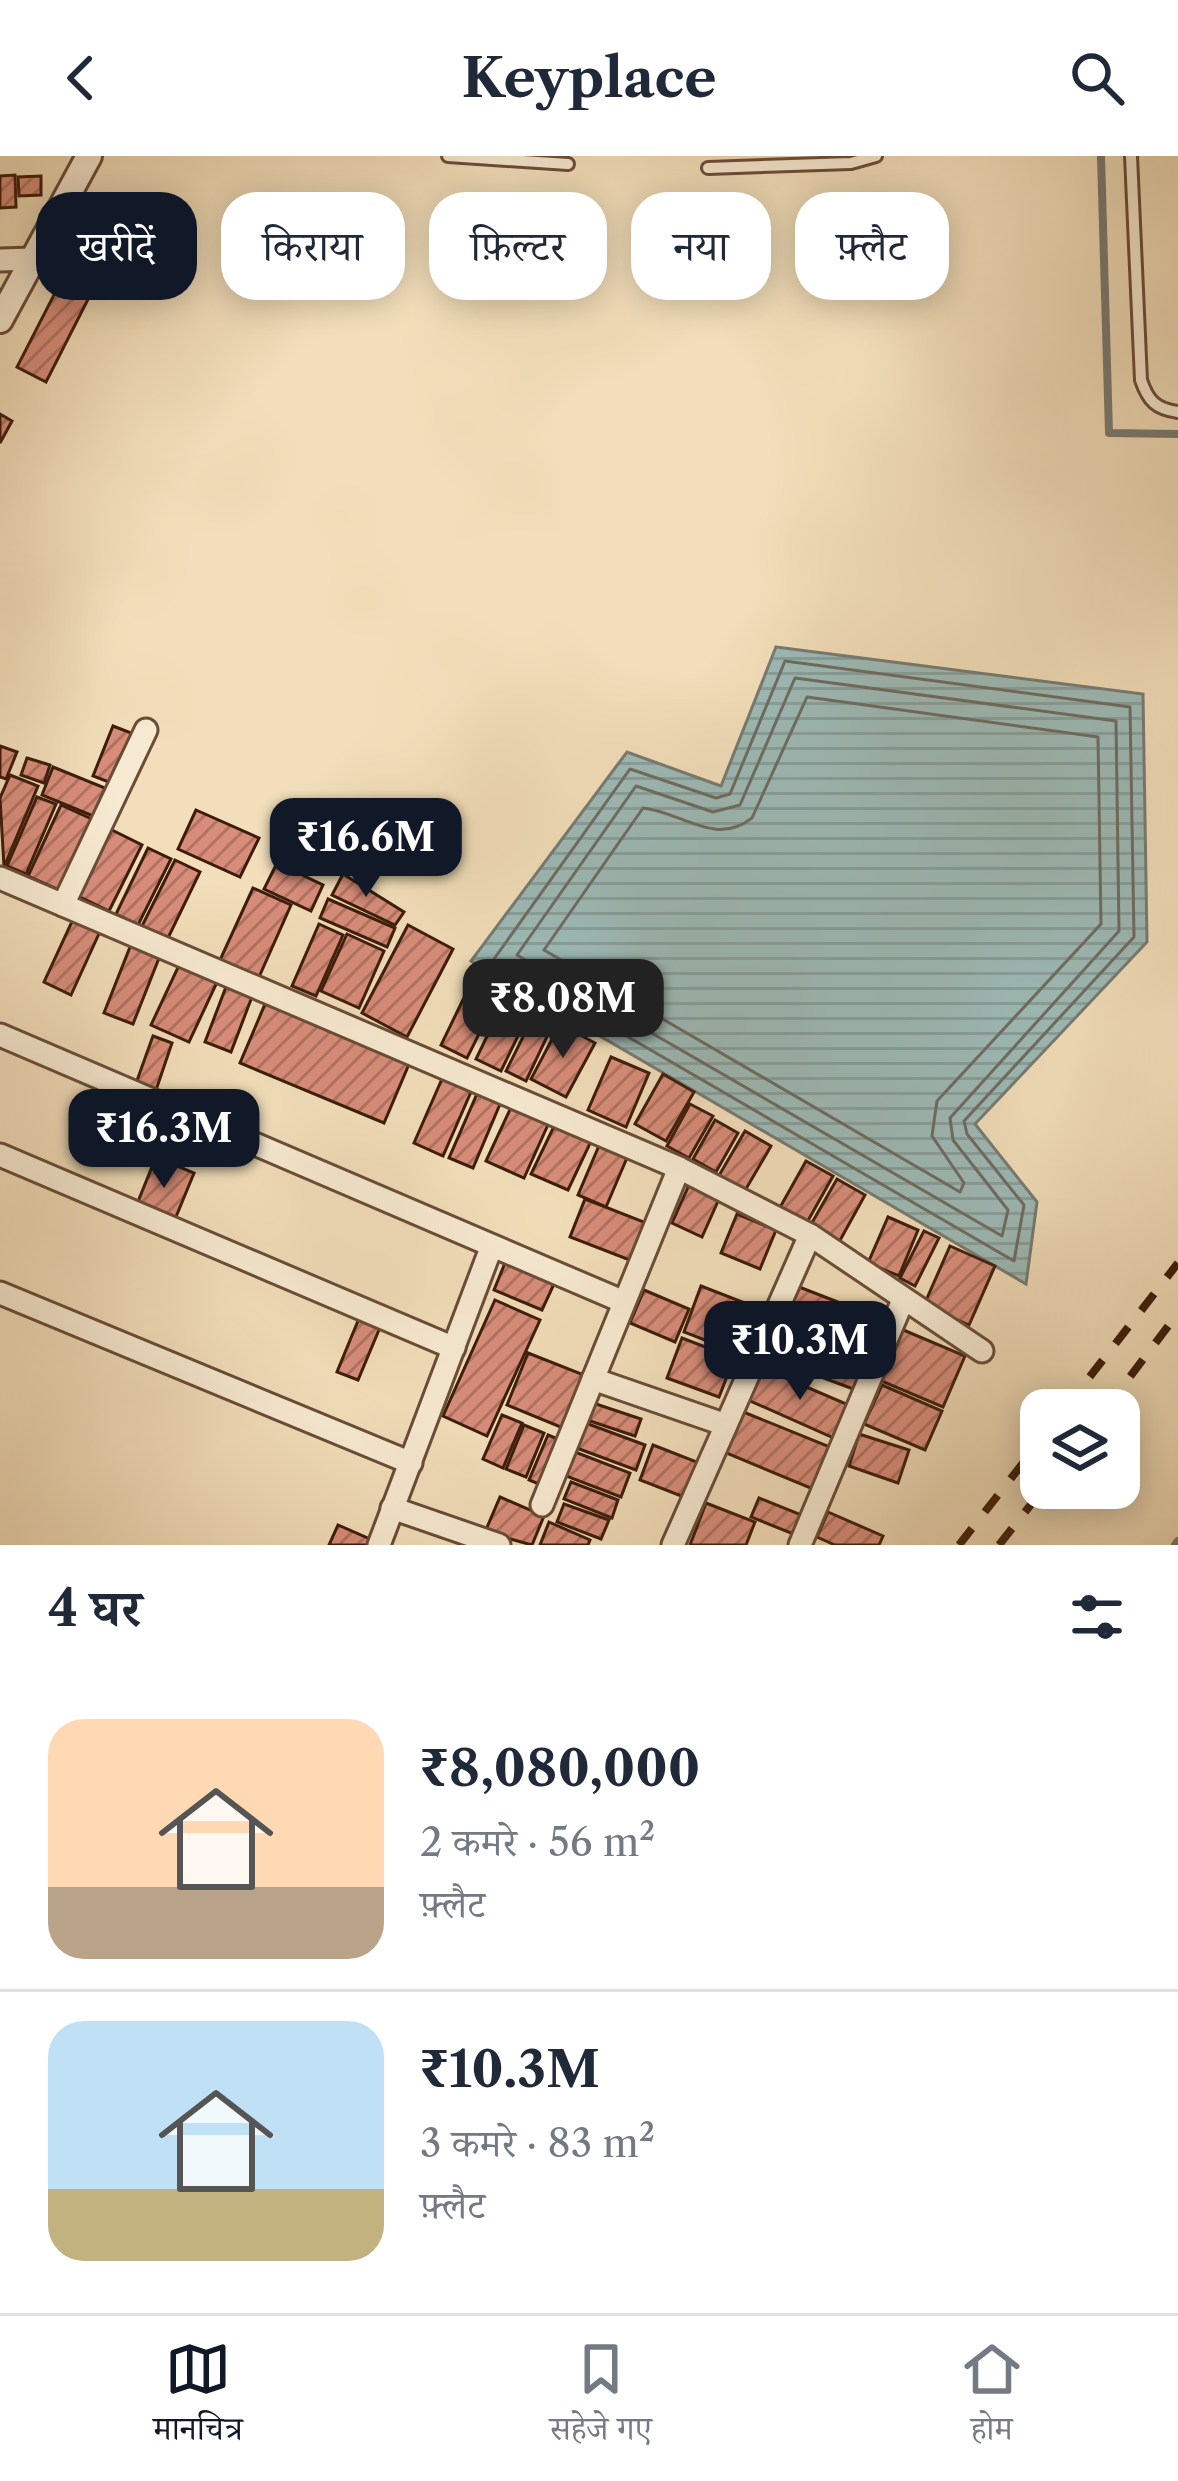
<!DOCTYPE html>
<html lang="hi">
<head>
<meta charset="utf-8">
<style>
	body { margin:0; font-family:"Libre Caslon Text","Noto Serif Devanagari",serif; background:#f6f6f7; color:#1f2937; height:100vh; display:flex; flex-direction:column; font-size:45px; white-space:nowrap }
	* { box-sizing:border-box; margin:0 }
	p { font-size:39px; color:#747a83 }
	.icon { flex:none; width:66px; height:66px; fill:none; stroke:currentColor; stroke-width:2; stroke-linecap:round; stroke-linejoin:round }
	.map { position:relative; height:1389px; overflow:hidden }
	.drawer { display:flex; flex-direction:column; background:#fff; flex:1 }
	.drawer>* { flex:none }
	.guide { position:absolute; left:36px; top:36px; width:1107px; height:108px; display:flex; gap:24px }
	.buttons { position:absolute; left:1020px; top:1233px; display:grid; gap:24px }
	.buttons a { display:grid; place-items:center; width:120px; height:120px; border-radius:24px; background:#fff; box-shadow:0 6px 30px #0003; font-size:60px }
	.price { position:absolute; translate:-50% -102px; padding:0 27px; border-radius:24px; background:#111827; color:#fff; font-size:39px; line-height:78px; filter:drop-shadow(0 3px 6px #0008) }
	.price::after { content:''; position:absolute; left:50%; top:72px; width:36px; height:27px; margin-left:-18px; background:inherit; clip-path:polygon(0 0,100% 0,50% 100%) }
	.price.selected { background:#222; color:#fff }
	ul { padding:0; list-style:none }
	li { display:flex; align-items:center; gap:36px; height:300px; padding:0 48px }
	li+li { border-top:3px solid #e0e1e3 }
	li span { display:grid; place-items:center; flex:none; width:336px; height:240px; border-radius:36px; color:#555 }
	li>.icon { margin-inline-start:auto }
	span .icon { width:144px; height:144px; fill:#fffc; stroke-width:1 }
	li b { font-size:51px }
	h2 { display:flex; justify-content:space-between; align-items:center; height:144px; padding:0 48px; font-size:51px }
	.tag { padding:0 42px; border-radius:36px; background:#fff; box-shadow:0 6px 30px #0003; font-size:42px; line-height:108px }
	.tag.selected { background:#111827; color:#fff }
	header { display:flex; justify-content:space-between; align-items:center; height:156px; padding:0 48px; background:#fff; font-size:54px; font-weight:700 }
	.tab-bar { display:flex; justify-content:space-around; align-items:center; height:168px; border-top:3px solid #e0e1e3; background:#fff; font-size:33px; color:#747a83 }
	.tab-bar a { display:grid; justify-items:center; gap:6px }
	.tab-bar .selected { color:#111827 }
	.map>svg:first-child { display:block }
</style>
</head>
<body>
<header><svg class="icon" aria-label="back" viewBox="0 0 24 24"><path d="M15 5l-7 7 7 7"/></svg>Keyplace<svg class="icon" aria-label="search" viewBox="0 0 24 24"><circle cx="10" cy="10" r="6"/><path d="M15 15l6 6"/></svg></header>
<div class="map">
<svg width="1178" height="1389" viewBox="0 0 1178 1389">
	<defs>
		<pattern id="water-rules" width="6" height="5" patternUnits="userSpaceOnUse" patternTransform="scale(3)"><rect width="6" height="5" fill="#9dbbb8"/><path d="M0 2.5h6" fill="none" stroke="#88a09d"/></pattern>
		<pattern id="building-hatch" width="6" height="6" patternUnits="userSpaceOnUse" patternTransform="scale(3)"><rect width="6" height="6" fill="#d88d7a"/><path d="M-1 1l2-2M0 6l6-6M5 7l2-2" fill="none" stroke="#b07262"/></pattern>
	</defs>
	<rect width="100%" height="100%" fill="#f2deba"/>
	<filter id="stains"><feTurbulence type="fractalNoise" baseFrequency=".00167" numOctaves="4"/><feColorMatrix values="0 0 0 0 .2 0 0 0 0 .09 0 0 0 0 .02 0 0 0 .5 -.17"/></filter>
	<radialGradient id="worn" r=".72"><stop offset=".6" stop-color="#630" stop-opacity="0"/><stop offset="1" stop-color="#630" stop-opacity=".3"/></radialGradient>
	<path fill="url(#water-rules)" stroke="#777b73" stroke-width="3" d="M776,491l367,47 4,248 -172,182 62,78 -11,82 -555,-323 156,-209 94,34z"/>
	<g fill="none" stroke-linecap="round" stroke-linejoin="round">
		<g stroke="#6d6c62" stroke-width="3">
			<path d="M785,505l345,46 4,230 -170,184 3,13 57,71 -10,56 -520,-302 136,-190 86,29 14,-4z"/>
			<path d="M795,522l321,43 3,210 -169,187 3,22 55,70 -6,26 -485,-281 119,-169 77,26 27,-7z"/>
			<path d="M807,541l291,40 3,187 -164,177 -5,35 32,47 -4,9 -416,-242 99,-142c39,4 72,39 109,10z"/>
		</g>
		<g stroke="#777b73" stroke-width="8">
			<path d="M1101,0l8,277 69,1"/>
			<path d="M1175,1389l3,-4"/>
		</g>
	</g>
	<g fill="url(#building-hatch)" stroke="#3d1c0b" stroke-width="3">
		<path d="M15,19l1,32 -16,1v-32z"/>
		<path d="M41,20v19l-22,1 -1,-19z"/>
		<path d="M246,71l58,5 -5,66 -58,-5z"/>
		<path d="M77,94l29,14 -60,118 -29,-15z"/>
		<path d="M0,258l12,7 -12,22z"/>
		<path d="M113,570l21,8 -20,50 -21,-8z"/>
		<path d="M0,590l17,6 -11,27 -6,-2z"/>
		<path d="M27,602l23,7 -6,18 -23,-8z"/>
		<path d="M53,611l52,21 -12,28 -51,-21z"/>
		<path d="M10,619l28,11 -34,81 -4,-69z"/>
		<path d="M37,641l19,7 -30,70 -19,-8z"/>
		<path d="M61,649l35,16 -32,71 -36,-16z"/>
		<path d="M196,654l63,28 -19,39 -62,-28z"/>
		<path d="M112,674l30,15 -33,66 -31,-15z"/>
		<path d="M148,692l23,11 -33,66 -22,-11z"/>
		<path d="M175,704l25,12 -33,68 -26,-12z"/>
		<path d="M277,707l46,22 -12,26 -47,-22z"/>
		<path d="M343,718l61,38 -9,13 -63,-30z"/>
		<path d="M253,732l38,17 -32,72 -39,-17z"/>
		<path d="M328,743l67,29 -8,19 -67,-29z"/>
		<path d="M75,759l27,12 -31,68 -27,-13z"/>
		<path d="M319,768l24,11 -27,61 -24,-10z"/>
		<path d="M408,769l45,24 -46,88 -45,-24z"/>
		<path d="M347,778l37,17 -25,57 -38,-17z"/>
		<path d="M132,786l29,11 -28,71 -29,-11z"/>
		<path d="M181,805l38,17 -30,64 -38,-17z"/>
		<path d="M475,819l27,13 -35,70 -26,-13z"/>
		<path d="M229,823l26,10 -24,63 -26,-10z"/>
		<path d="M268,841l144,60 -28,66 -144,-60z"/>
		<path d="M506,841l25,12 -30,62 -25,-12z"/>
		<path d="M534,859l19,9 -27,57 -20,-10z"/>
		<path d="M560,868l35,19 -29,54 -35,-18z"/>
		<path d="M153,880l19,7 -17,50 -20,-7z"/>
		<path d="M611,901l38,16 -23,54 -38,-17z"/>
		<path d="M445,916l29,13 -31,71 -29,-13z"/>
		<path d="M663,918l31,18 -28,49 -31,-17z"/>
		<path d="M480,931l23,10 -30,71 -24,-10z"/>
		<path d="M514,945l37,17 -27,60 -38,-17z"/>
		<path d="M690,948l23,12 -24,42 -22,-12z"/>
		<path d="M558,962l36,17 -26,55 -37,-16z"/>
		<path d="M715,964l23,13 -22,39 -23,-13z"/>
		<path d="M745,975l26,15 -28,48 -26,-15z"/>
		<path d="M601,985l28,12 -23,54 -28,-12z"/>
		<path d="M156,1001l38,16 -21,51 -38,-15z"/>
		<path d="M806,1005l27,15 -28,50 -27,-15z"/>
		<path d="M837,1023l28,16 -27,49 -29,-16z"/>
		<path d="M689,1029l30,14 -17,38 -30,-14z"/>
		<path d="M585,1043l69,27 -14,38 -70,-27z"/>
		<path d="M737,1058l39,16 -16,39 -39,-16z"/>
		<path d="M888,1061l30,13 -19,46 -31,-13z"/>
		<path d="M924,1075l15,7 -24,48 -15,-8z"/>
		<path d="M950,1090l45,20 -26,59 -45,-20z"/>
		<path d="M505,1107l49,21 -12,26 -48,-20z"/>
		<path d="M794,1129l93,36 -12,33 -93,-35z"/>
		<path d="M701,1130l57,22 -17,46 -57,-22z"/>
		<path d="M644,1134l45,19 -14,33 -45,-19z"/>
		<path d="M495,1144l45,20 -53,116 -44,-20z"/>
		<path d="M360,1160l21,9 -23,55 -21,-8z"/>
		<path d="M901,1173l64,27 -22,51 -64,-27z"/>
		<path d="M777,1174l89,33 -10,27 -89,-33z"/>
		<path d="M682,1182l52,20 -15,39 -52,-19z"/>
		<path d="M528,1197l56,22 -21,53 -56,-23z"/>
		<path d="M762,1212l89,38 -15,33 -88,-39z"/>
		<path d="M882,1229l60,26 -17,39 -61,-26z"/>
		<path d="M590,1246l51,17 -6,17 -51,-17z"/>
		<path d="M741,1255l89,36 -17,42 -89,-37z"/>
		<path d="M502,1259l20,8 -19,45 -20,-9z"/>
		<path d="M583,1266l62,23 -9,25 -62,-23z"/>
		<path d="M524,1269l20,8 -18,44 -20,-8z"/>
		<path d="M859,1278l50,16 -11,33 -49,-17z"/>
		<path d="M548,1279l17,7 -19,45 -17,-7z"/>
		<path d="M653,1289l49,19 -13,35 -49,-19z"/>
		<path d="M575,1296l55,21 -9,24 -55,-21z"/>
		<path d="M571,1326l47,18 -6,18 -48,-19z"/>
		<path d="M500,1341l44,19 -12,29 -47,-13z"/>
		<path d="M759,1342l45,18 -8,19 -45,-18z"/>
		<path d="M706,1347l49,19 -9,23h-56z"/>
		<path d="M564,1348l45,16 -8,19 -44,-17z"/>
		<path d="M828,1356l55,24 -4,9h-44l-18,-8z"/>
		<path d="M549,1366l41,18 -2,5h-48z"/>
		<path d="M338,1369l41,18 -1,2h-49z"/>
	</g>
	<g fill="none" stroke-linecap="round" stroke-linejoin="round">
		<g stroke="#6a4c37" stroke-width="16">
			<g id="service">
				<path d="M448,0l120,8"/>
				<path d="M1131,0l10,224c7,21 15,29 37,32"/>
				<path d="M708,12l143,-5 25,-7"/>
			</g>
		</g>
		<g stroke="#6a4c37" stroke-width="27">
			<g id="minor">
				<path d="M0,104l33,-1"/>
				<path d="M0,722l679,290 131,67 172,116"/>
				<path d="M63,749l83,-175"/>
				<path d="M0,879l624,267"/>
				<path d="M0,999l454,193"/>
				<path d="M0,1137l411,170"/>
				<path d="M593,1223l133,46"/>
				<path d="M542,1349l137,-337"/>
				<path d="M392,1352l107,37"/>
				<path d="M379,1389l112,-297"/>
				<path d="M673,1389l137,-310"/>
				<path d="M800,1389l103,-245"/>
			</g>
		</g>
		<g stroke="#6a4c37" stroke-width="30">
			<path id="tertiary" d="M0,164l89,-164"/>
		</g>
		<use href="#service" stroke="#f7ead2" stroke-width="10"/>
		<use href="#minor" stroke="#f7ead2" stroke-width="21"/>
		<use href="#tertiary" stroke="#f7ead2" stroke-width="24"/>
		<g stroke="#3d1c0b" stroke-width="8" stroke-dasharray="21 21" stroke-linecap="butt">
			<path d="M1064,1254l114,-147"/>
			<path d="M1105,1254l73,-97"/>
			<path d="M959,1389l82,-105"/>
			<path d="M999,1389l45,-57"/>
		</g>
	</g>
	<rect width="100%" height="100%" filter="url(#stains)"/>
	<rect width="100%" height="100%" fill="url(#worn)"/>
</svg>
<div class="buttons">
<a><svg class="icon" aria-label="layers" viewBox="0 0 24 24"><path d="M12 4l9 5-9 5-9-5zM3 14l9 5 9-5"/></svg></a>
</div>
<b class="price" style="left:366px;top:744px">₹16.6M</b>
<b class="price selected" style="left:563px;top:905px">₹8.08M</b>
<b class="price" style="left:164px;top:1035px">₹16.3M</b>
<b class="price" style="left:800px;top:1247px">₹10.3M</b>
<div class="guide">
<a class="tag selected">खरीदें</a>
<a class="tag">किराया</a>
<a class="tag">फ़िल्टर</a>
<a class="tag">नया</a>
<a class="tag">फ़्लैट</a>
</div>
</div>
<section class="drawer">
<h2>4 घर<svg class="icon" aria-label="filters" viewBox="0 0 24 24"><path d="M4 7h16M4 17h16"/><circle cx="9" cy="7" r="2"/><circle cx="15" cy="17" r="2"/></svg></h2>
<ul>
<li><span style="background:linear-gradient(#ffd9b3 70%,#b9a48a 0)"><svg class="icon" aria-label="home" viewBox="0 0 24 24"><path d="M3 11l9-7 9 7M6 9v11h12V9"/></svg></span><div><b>₹8,080,000</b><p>2 कमरे · 56 m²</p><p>फ़्लैट</p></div></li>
<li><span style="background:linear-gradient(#bfe0f5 70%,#c2b280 0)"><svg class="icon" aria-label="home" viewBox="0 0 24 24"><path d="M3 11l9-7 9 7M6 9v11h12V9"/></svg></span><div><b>₹10.3M</b><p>3 कमरे · 83 m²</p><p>फ़्लैट</p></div></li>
</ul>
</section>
<nav class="tab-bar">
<a class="selected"><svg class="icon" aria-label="map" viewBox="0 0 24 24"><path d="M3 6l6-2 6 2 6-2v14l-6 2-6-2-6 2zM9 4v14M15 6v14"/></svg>मानचित्र</a>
<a><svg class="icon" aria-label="saved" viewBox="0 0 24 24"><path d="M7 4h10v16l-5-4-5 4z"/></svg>सहेजे गए</a>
<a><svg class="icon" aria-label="home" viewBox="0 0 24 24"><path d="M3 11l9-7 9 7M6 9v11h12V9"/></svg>होम</a>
</nav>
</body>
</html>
